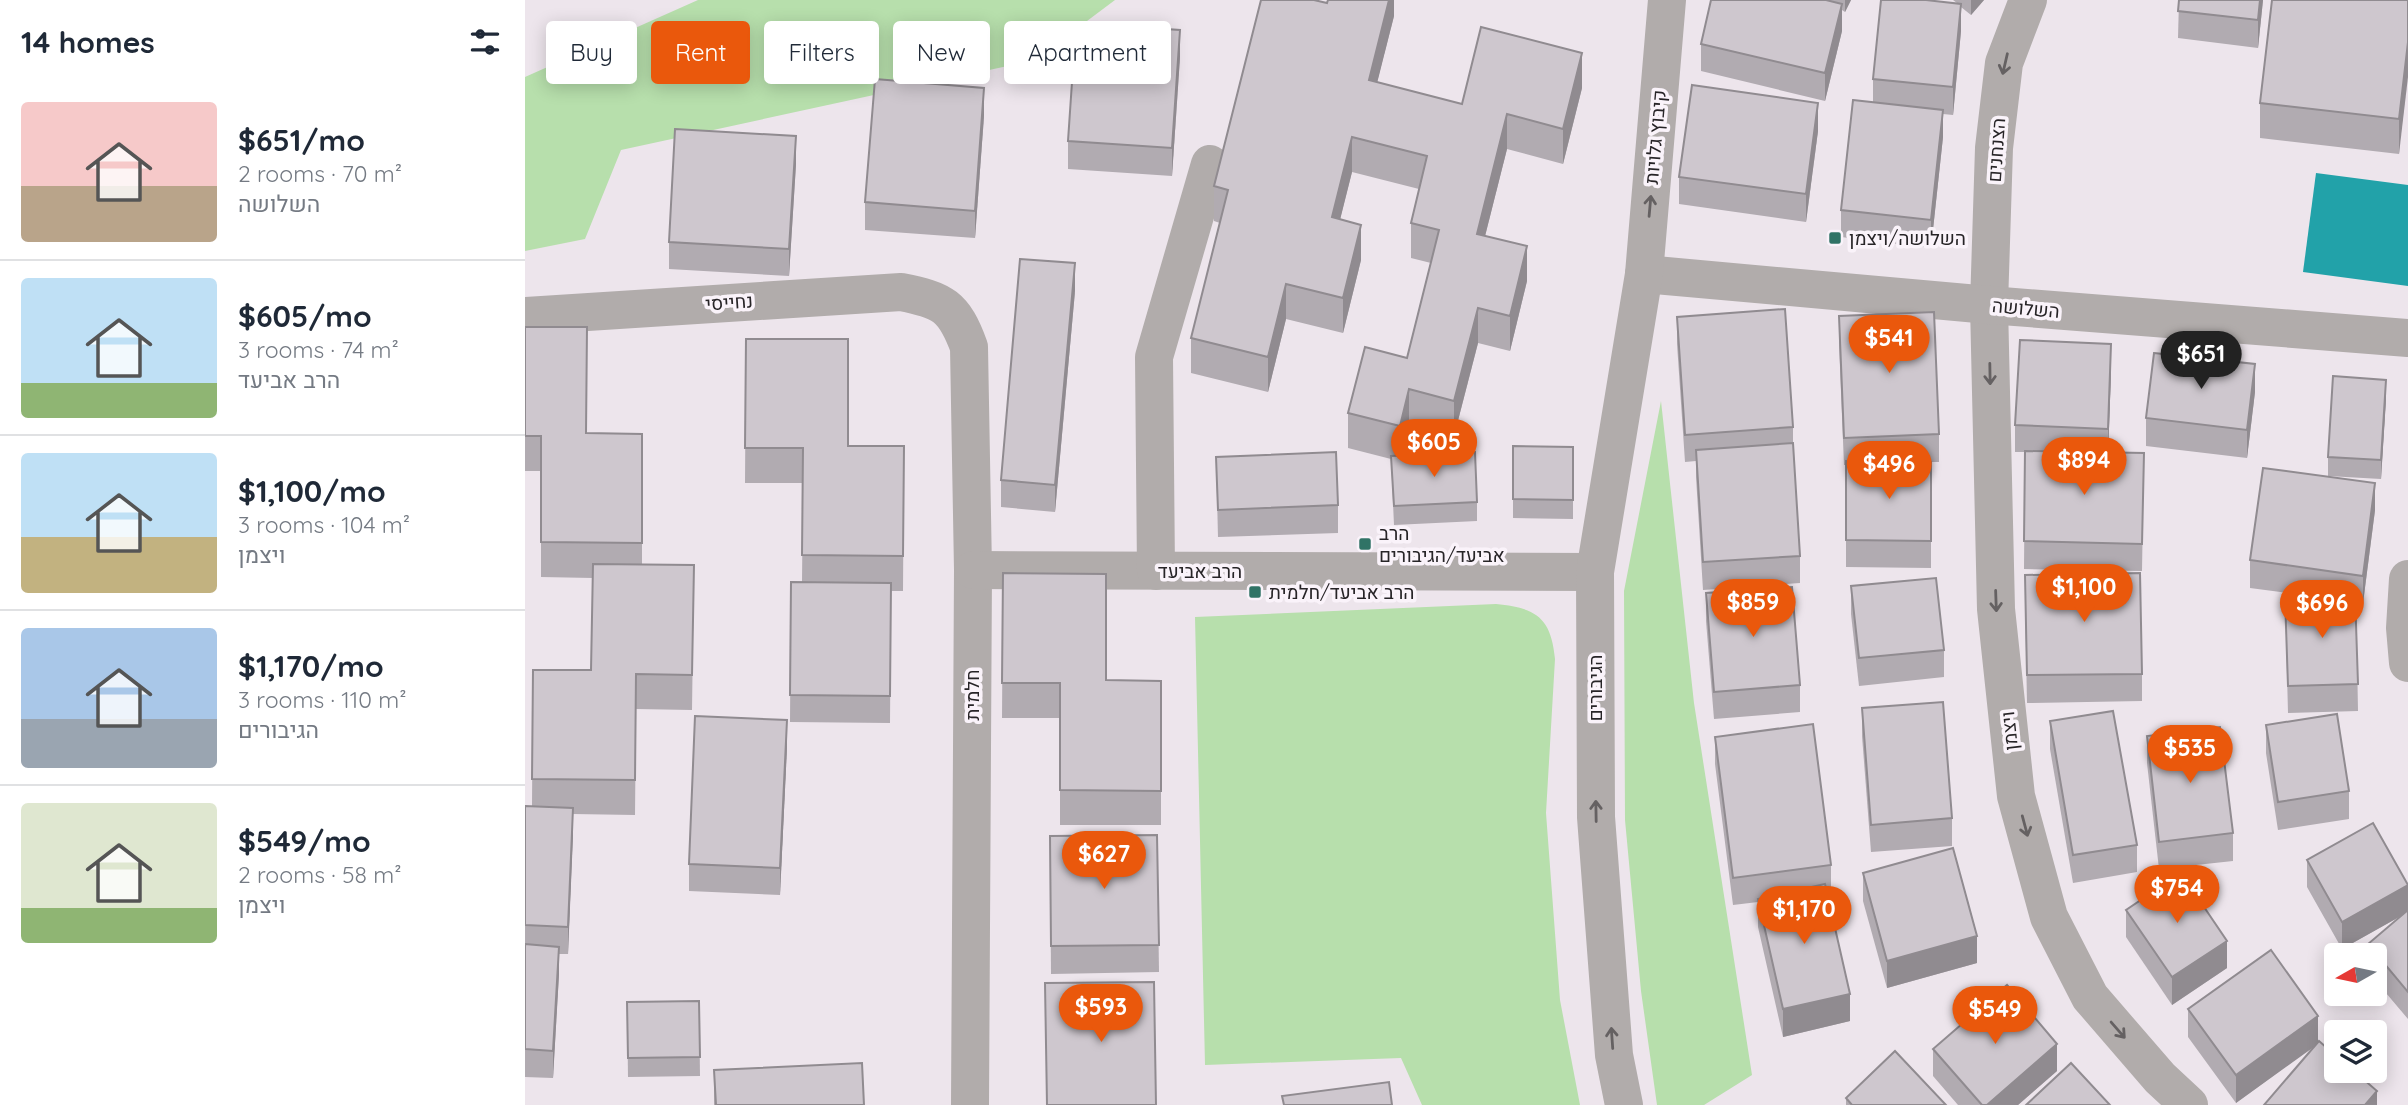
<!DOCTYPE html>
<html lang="en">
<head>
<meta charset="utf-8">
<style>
	body { margin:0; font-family:Quicksand,Heebo,sans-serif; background:#f2f2f3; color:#1f2937; height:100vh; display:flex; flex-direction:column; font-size:26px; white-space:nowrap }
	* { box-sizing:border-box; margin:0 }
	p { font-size:23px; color:#747a83 }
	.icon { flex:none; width:38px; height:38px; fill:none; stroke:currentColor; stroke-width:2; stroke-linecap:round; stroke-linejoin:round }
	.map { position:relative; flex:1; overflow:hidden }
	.details { display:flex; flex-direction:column; background:#fff; width:525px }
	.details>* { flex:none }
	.guide { position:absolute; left:21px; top:21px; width:665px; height:63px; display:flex; gap:14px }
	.needle { width:46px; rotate:261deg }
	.fabs { position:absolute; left:1799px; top:943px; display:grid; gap:14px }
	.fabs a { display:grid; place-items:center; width:63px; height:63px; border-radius:7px; background:#fff; box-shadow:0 4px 18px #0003; font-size:35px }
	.price { position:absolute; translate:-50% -60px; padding:0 16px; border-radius:24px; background:#ea580c; color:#fff; font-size:23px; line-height:46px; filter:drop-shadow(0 2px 4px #0008) }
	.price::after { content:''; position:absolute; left:50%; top:42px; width:21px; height:16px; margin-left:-10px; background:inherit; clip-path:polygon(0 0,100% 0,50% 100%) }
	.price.active { background:#222; color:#fff }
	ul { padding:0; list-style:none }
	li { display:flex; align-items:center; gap:21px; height:175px; padding:0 21px }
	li+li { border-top:2px solid #e0e1e3 }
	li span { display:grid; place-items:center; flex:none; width:196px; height:140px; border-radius:7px; color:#555 }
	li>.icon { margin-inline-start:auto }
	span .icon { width:84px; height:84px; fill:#fffc; stroke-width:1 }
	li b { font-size:30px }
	h2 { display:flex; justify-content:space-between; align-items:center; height:84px; padding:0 21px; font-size:30px }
	.pill { padding:0 24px; border-radius:7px; background:#fff; box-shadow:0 4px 18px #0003; font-size:24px; line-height:63px }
	.pill.active { background:#ea580c; color:#fff }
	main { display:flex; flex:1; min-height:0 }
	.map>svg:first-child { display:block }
</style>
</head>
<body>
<main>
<section class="details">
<h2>14 homes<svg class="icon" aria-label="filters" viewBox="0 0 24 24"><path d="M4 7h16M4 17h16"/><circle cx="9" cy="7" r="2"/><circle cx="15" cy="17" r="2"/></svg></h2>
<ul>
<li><span style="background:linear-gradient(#f6c9c9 60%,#b9a48a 0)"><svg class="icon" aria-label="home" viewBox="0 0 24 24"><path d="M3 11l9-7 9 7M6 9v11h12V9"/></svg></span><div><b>$651/mo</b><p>2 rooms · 70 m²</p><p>השלושה</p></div></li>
<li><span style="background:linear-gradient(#bfe0f5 75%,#8fb573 0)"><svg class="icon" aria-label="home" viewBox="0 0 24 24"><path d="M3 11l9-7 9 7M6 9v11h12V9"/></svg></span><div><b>$605/mo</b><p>3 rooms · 74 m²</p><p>הרב אביעד</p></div></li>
<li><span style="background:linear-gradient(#bfe0f5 60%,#c2b280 0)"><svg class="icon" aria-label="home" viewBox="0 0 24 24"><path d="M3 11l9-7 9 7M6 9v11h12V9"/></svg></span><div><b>$1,100/mo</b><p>3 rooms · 104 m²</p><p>ויצמן</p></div></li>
<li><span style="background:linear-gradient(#a9c7e8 65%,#9aa5b1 0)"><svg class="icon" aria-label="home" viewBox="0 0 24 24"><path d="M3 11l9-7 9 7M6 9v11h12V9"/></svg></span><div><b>$1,170/mo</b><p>3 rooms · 110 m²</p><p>הגיבורים</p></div></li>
<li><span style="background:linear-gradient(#dfe7d0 75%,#8fb573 0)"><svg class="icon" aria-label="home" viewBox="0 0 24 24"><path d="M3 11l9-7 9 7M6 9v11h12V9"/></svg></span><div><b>$549/mo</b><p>2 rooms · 58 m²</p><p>ויצמן</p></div></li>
</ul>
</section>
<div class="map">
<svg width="1883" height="1105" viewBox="0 0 1883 1105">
	<rect width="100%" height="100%" fill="#ede5ec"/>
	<g fill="#b7dfac">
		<path d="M173,0h417l-80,60 -414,90 -36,89 -60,12v-174z"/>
		<path d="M1136,401l33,302 58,372 -48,30h-47l-16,-114 -16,-171 -1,-229z"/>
		<path d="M971,604c40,4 55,13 59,55l-9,154 14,187 20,105h-158l-21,-47 -196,7 -10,-448z"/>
	</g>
	<path fill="#22a2a9" d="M1791,173l92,12v101l-105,-14z"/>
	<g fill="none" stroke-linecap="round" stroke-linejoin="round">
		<g stroke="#b1acab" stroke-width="38">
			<path d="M1503,0l-24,63 -10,85 -5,157 7,304 20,187 33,121 41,80 70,81 29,27"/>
			<path d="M1119,274l345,31 419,33"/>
			<path d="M0,316l376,-24c42,8 53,14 68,55l4,223 -3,535"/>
			<path d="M448,570l622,2"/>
			<path d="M631,571l-2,-214 56,-193"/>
			<path d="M1883,579l-3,49 3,35"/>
			<path d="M1099,1105l-10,-50 -18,-238 -1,-245 49,-298 23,-274"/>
		</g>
	</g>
	<g fill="#b1abb1">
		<path d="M869,0v16l-17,66 85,22 120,-16 -19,76 -56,-15 -22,87 42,45 -17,70 -32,-8 -24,93 -45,-12 -8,32 76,46v19l-83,4 -3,-66 -43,-11v-35l59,-55 24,-95 -20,-5v-35l8,-34 -67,-17 -12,47 21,41 -18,73 -57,-14 -18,73 -77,-19v-35l29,-115 -6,-2v-35l113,-183z"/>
		<path d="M1186,0h140l-6,12 -3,-2v21l-17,70 -124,-30v-27z"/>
		<path d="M1428,0h31l-13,15 -10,-8v24l-8,84 -10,-1v23l-12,111 -90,-11v-27l32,-108v-23l84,-76z"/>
		<path d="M1654,0h84l-5,48 -80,-10z"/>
		<path d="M1883,0l-9,154 -139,-16v-35z"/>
		<path d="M655,57l-8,119 -104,-7v-28z"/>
		<path d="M459,116l-9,122 -110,-8v-28z"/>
		<path d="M1293,131l-12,91 -127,-18v-27z"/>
		<path d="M271,164l-7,112 -120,-7v-27z"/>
		<path d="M550,291l-20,221 -54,-5v-27z"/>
		<path d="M1314,316l100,118v28h-11h3v106l-85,-1v-102h-2l-5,-122z"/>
		<path d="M1152,317l116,110v19l7,110v27l-97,7 -7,-113v-16l-11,1 -8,-118z"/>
		<path d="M0,327l62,106 55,1v130l52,1 -2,145 -56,-1 -1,106 -62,-1 -5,140h-9v20l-6,104 -28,-1v-271h7l1,-136h58l2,-92 -52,-1v-106h-16z"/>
		<path d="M221,339l102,107h56l-1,145h-12l-1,132 -100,-1 1,-140h11l1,-99h-58z"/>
		<path d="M1586,372l-3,80 36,1 -2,118 -118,-2 1,-117h-10v-27z"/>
		<path d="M1730,392l-8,66 -101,-12v-28z"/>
		<path d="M1861,399l-5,80 -53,-3v-19z"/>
		<path d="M988,446l60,1v72l-60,-1z"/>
		<path d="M691,457l122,48v28l-120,4z"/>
		<path d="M1850,510l-12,93 -7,-1 2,109 -70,2 -3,-116 25,-1 -60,-8v-28z"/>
		<path d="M478,573l103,107 55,1v144h-101v-107h-58z"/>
		<path d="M1326,586l93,64v27l-85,9 -8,-72z"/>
		<path d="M1181,593l94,92v27l-86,7 -8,-98z"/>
		<path d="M1500,602l117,72v27l-115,2z"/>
		<path d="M1337,708l90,110v28l-81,6 -9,-116z"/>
		<path d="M1525,721l87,124v27l-64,11 -23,-134z"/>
		<path d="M1741,725l83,66v28l-71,11 -12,-77z"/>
		<path d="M1622,736l86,97v28l-74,8 -12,-106z"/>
		<path d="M1190,737l116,128v27l-4,1 23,128 -67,16 -25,-110v-25l-25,3 -18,-141z"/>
		<path d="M262,747l-7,148 -91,-4v-27z"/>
		<path d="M632,835l2,137 -108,2 -1,-138z"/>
		<path d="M1782,860l101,25v134l-33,-39v-24h-7v-12l33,-28 -59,33 -35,-62z"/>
		<path d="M1338,873l114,90 -90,25 -24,-87z"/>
		<path d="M1601,910l101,58 -55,37 -46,-68z"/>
		<path d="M174,1001l1,75 -72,1 -1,-75z"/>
		<path d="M1663,1009l130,33 59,63 -63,-59 -78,57 -48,-66z"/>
		<path d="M1408,1049l124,22 -39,34h-60l-25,-29z"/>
		<path d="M189,1070l150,35h-150z"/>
		<path d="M1321,1098l100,7h-100z"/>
	</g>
	<g fill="#908b90">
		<path d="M864,0h5v16l-25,99v-35z"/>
		<path d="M1320,0h6l-6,12z"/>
		<path d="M1446,0h13l-13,15z"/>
		<path d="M1735,0h3l-5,48v-28z"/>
		<path d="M1317,4v27l-17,70v-28z"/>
		<path d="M1436,4v27l-8,84v-28z"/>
		<path d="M655,30v27l-8,119v-28z"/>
		<path d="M1883,42v35l-9,77v-35z"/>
		<path d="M1057,53v35l-19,76v-35z"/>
		<path d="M459,88v28l-9,122v-27z"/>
		<path d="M1293,103v28l-12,91v-28z"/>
		<path d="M1418,110v27l-12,111v-28z"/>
		<path d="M982,114v35l-30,119v-34z"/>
		<path d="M271,136v28l-7,112v-27z"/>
		<path d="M827,137v35l-20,80v-35z"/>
		<path d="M836,225v35l-18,73v-35z"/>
		<path d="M1002,246v35l-17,70v-35z"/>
		<path d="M550,263v28l-20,221v-27z"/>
		<path d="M761,284v35l-18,73v-35z"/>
		<path d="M953,308v35l-24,93v-35z"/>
		<path d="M1586,344v28l-3,85v-28z"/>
		<path d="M1730,364v28l-8,66v-28z"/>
		<path d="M1861,380v19l-5,80v-19z"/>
		<path d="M884,389v35l-9,37v-35z"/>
		<path d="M1850,483v27l-12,93v-27z"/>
		<path d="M262,720v27l-7,148v-27z"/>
		<path d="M48,808v28l-5,118v-27z"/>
		<path d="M1883,885v27l-66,37v-27z"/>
		<path d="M1452,936v27l-90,25v-27z"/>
		<path d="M1702,941v27l-55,37v-28z"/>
		<path d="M34,947v27l-6,104v-27z"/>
		<path d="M1325,994v27l-67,16v-28z"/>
		<path d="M1793,1016v28l-82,59v-28z"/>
		<path d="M1532,1044v27l-39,34h-31z"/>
		<path d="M1852,1091v14h-12z"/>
	</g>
	<g fill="#cec7ce" stroke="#908b90" stroke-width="2">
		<path d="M736,0h53l13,3 1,-3h61l-20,80 93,24 19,-77 101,26 -19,76 -56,-15 -30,120 50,12 -17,70 -32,-8 -24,93 -45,-12 -9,37 -52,-13 17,-66 42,11 32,-128 -28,-7 16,-67 -75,-19 -20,80 29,8 -18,73 -57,-14 -18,73 -77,-19 37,-148 -14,-4z"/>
		<path d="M1186,0h115l16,4 -17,69 -124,-29z"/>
		<path d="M1356,0h45l35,4 -8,83 -80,-8z"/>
		<path d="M1654,0h81l-2,20 -80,-9z"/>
		<path d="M1747,0h136v42l-9,77 -139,-16z"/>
		<path d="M551,23l104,7 -8,118 -104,-7z"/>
		<path d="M350,79l109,9 -9,123 -110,-9z"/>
		<path d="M1167,85l126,18 -12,91 -127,-17z"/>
		<path d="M1328,100l90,10 -12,110 -90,-10z"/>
		<path d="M150,129l121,7 -7,113 -120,-7z"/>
		<path d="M495,259l55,4 -20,222 -54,-5z"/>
		<path d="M1260,309l8,118 -108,8 -8,-118z"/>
		<path d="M1409,312l5,122 -95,4 -5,-122z"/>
		<path d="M0,327h62l-1,106 56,1v109l-101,-1v-106h-16z"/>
		<path d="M221,339h102v107h56l-1,110 -101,-1 1,-107h-58z"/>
		<path d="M1495,340l91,4 -3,85 -93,-4z"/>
		<path d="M1629,353l101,11 -8,66 -101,-12z"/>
		<path d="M1808,376l53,4 -5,80 -53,-3z"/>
		<path d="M1268,443l7,113 -97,6 -7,-112z"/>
		<path d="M988,446l60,1v53l-60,-1z"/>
		<path d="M1500,451l119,2 -2,91 -118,-3z"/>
		<path d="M811,452l2,53 -120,5 -2,-53z"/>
		<path d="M950,452l2,50 -83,4 -3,-50z"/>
		<path d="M1321,461l85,1v79l-85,-1z"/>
		<path d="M1738,468l112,15 -12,93 -113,-16z"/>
		<path d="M68,564l101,1 -2,110 -56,-1 -1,106 -103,-1 1,-109h58z"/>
		<path d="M478,573l103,1v106l55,1v110l-101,-1v-107h-58z"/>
		<path d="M1615,573l2,101 -115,1 -2,-100z"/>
		<path d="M1411,578l8,72 -85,8 -8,-72z"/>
		<path d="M266,582l100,1 -1,113 -100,-1z"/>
		<path d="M1267,587l8,98 -86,7 -8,-99z"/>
		<path d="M1830,594l3,90 -70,2 -3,-89z"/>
		<path d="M1418,702l9,116 -81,7 -9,-117z"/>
		<path d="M1588,711l24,134 -64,10 -23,-134z"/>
		<path d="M1812,714l12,77 -71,11 -12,-77z"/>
		<path d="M170,716l92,4 -7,148 -91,-4z"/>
		<path d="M1288,724l18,141 -98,13 -18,-141z"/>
		<path d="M1695,727l13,106 -74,9 -12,-106z"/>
		<path d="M0,806l48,2 -5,119 -43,-2z"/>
		<path d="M1848,823l35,62 -66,37 -35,-62z"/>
		<path d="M632,835l2,110 -108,1 -1,-110z"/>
		<path d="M1428,848l24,88 -90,25 -24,-88z"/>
		<path d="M1656,873l46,68 -55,36 -46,-67z"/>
		<path d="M1300,884l25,110 -67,15 -25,-110z"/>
		<path d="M1883,910v82l-40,-48z"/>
		<path d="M0,944l34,3 -6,104 -28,-2z"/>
		<path d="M1746,950l47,66 -82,59 -48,-66z"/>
		<path d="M629,982l2,123h-109l-2,-122z"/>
		<path d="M1482,985l50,59 -70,61h-5l-49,-56z"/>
		<path d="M174,1001l1,56 -72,1 -1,-56z"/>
		<path d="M1794,1041l17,15v15h18l23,20 -12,14h-101z"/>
		<path d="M1370,1051l51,54h-94l-6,-7z"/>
		<path d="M337,1063l2,42h-148l-2,-35z"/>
		<path d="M1546,1063l39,42h-84z"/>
		<path d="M864,1082l3,23h-108l-2,-9z"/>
	</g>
	<defs><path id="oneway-shaft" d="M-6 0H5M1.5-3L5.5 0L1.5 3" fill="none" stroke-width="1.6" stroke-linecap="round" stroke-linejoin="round" transform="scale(1.75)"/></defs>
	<g stroke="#656162">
		<use href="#oneway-shaft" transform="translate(1480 64) rotate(103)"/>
		<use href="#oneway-shaft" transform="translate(1125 206) rotate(-85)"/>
		<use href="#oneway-shaft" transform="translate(1465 374) rotate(89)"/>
		<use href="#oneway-shaft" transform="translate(1471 601) rotate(88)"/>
		<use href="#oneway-shaft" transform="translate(1071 811) rotate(-91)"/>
		<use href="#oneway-shaft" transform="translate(1500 826) rotate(75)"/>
		<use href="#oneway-shaft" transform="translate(1593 1030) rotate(49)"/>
		<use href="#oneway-shaft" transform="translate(1087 1038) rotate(-94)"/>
	</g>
	<g fill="#307366" stroke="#faf3fa" stroke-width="2.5">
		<rect x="1303" y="231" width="14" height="14" rx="3.5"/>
		<rect x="833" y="537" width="14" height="14" rx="3.5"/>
		<rect x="723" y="585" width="14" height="14" rx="3.5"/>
	</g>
	<g text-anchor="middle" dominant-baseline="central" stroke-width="7" stroke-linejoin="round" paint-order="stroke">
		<g font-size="19" fill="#272427" stroke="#faf3fa">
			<text transform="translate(1130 137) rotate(-85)">קיבוץ גלויות</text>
			<text transform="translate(1471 150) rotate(-86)">הצנחנים</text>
			<text transform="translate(204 302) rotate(-4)">נחייסי</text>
			<text transform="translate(1501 308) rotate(5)">השלושה</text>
			<text x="675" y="571">הרב אביעד</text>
			<text transform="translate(1070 688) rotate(-90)">הגיבורים</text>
			<text transform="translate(447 695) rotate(-90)">חלמית</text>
			<text transform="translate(1484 731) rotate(-96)">ויצמן</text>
		</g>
		<g font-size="19" fill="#272427" stroke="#faf3fa" text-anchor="start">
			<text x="1324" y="238">השלושה/ויצמן</text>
			<text x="854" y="533">הרב<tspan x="854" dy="22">אביעד/הגיבורים</tspan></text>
			<text x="744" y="592">הרב אביעד/חלמית</text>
		</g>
	</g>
</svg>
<div class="fabs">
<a><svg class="needle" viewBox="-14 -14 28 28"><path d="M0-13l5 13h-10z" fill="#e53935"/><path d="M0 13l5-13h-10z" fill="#747a83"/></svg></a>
<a><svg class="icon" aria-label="layers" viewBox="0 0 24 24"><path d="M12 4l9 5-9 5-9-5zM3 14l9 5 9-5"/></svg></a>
</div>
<b class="price" style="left:1364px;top:375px">$541</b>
<b class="price active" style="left:1676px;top:391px">$651</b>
<b class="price" style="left:909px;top:479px">$605</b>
<b class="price" style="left:1559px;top:497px">$894</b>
<b class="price" style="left:1364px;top:501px">$496</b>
<b class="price" style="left:1559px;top:624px">$1,100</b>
<b class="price" style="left:1228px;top:639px">$859</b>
<b class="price" style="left:1797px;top:640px">$696</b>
<b class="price" style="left:1665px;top:785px">$535</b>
<b class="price" style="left:579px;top:891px">$627</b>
<b class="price" style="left:1652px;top:925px">$754</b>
<b class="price" style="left:1279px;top:946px">$1,170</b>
<b class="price" style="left:576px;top:1044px">$593</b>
<b class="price" style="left:1470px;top:1046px">$549</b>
<div class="guide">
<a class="pill">Buy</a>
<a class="pill active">Rent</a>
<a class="pill">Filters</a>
<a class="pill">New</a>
<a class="pill">Apartment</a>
</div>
</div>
</main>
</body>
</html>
